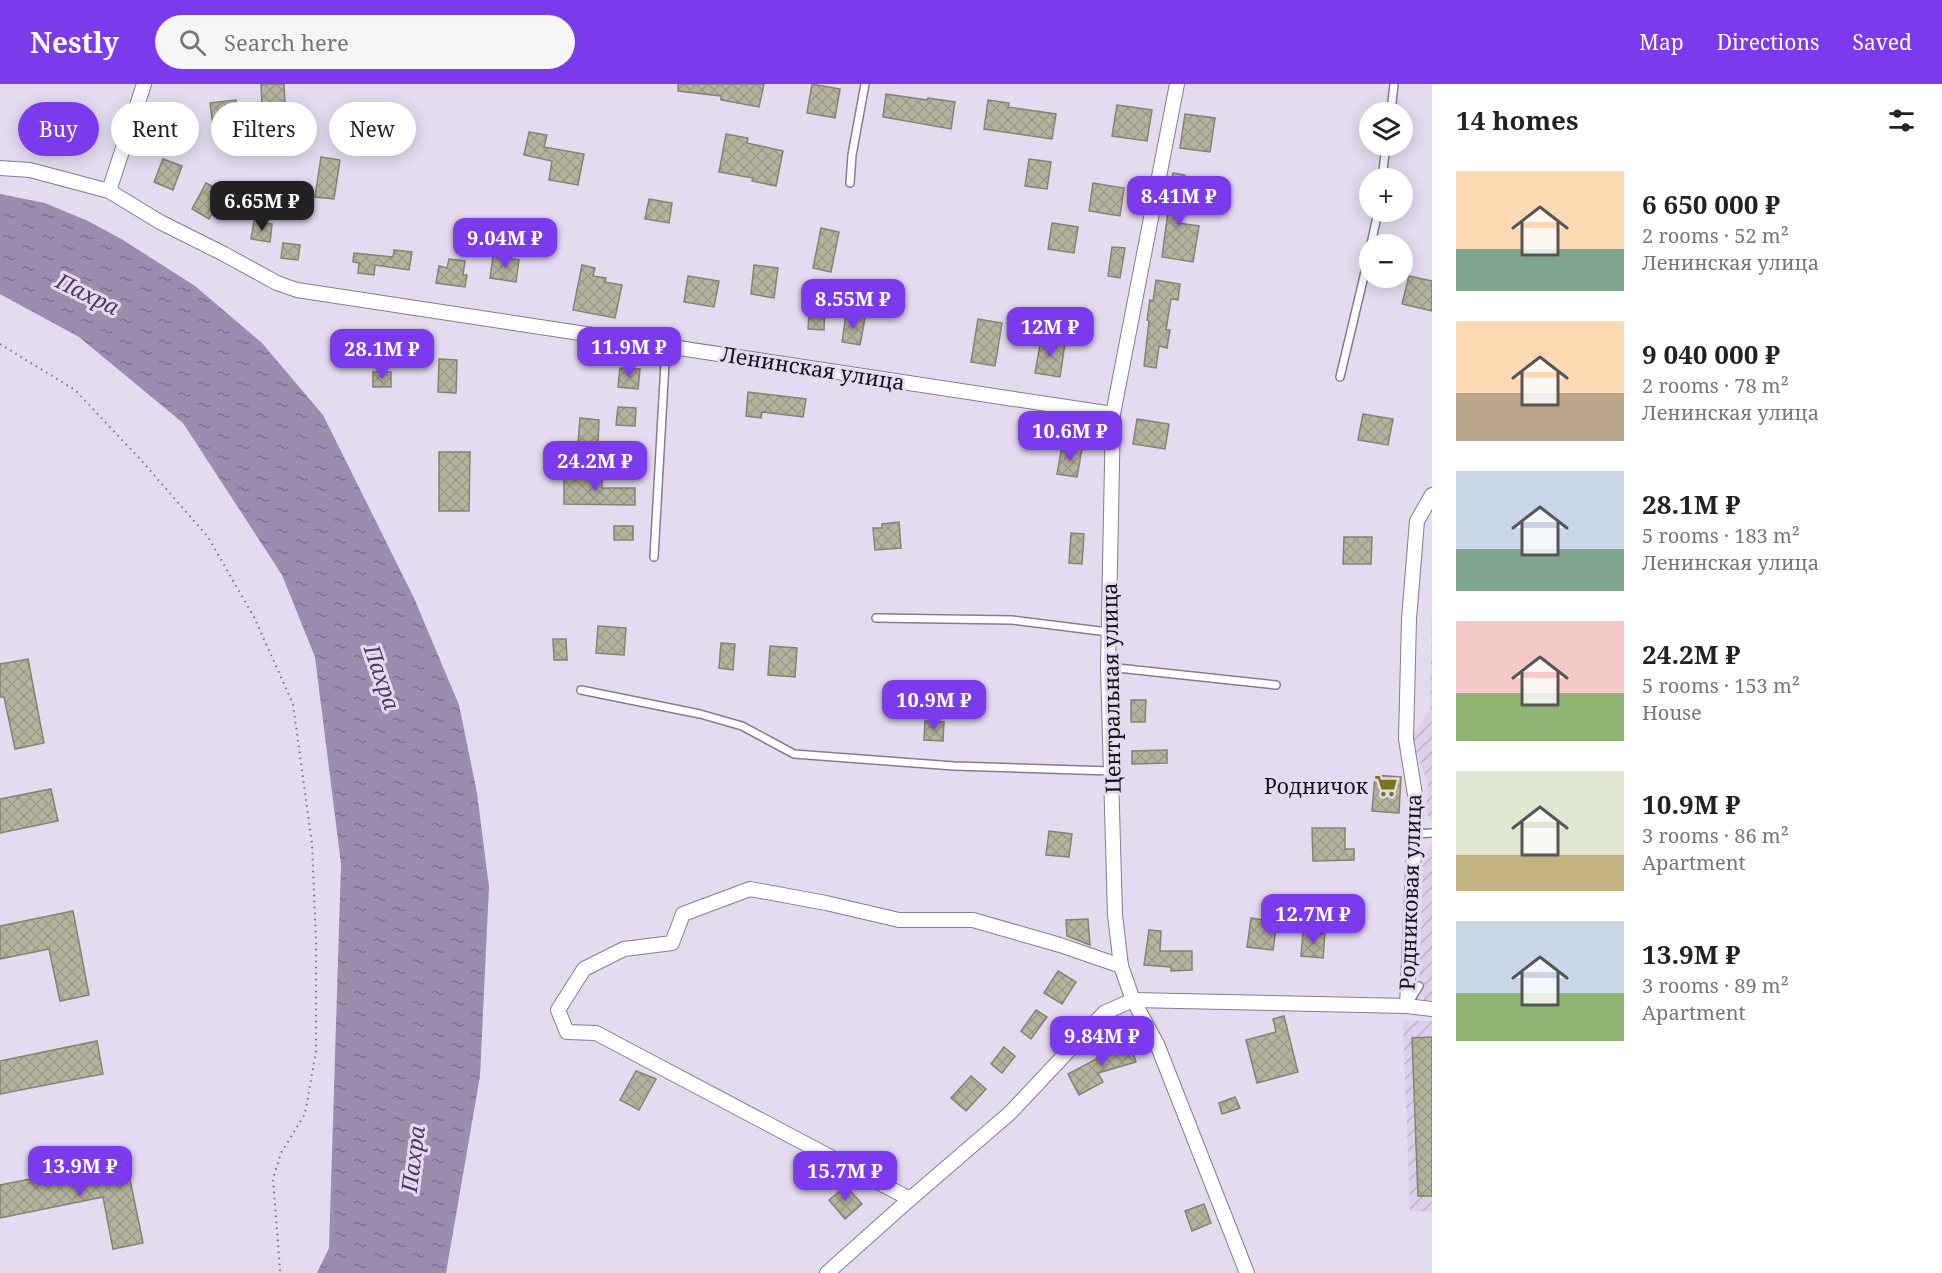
<!DOCTYPE html>
<html lang="en">
<head>
<meta charset="utf-8">
<style>
	body { margin:0; font-family:"Noto Serif",serif; background:#f6f6f6; color:#222; height:100vh; display:flex; flex-direction:column; font-size:22px; white-space:nowrap }
	* { box-sizing:border-box; margin:0 }
	p { font-size:20px; color:#767676 }
	.icon { flex:none; width:33px; height:33px; fill:none; stroke:currentColor; stroke-width:2; stroke-linecap:round; stroke-linejoin:round }
	.map { position:relative; flex:1; overflow:hidden }
	.details { display:flex; flex-direction:column; background:#fff; width:510px }
	.details>* { flex:none }
	.guide { position:absolute; left:18px; top:18px; width:570px; height:54px; display:flex; gap:12px }
	.controls { position:absolute; left:1359px; top:18px; display:grid; gap:12px }
	.controls a { display:grid; place-items:center; width:54px; height:54px; border-radius:50%; background:#fff; box-shadow:0 3px 15px #0003; font-size:30px }
	.price { position:absolute; translate:-50% -51px; padding:0 14px; border-radius:12px; background:#7c3aed; color:#fff; font-size:20px; line-height:39px; filter:drop-shadow(0 2px 3px #0008) }
	.price::after { content:''; position:absolute; left:50%; top:36px; width:18px; height:14px; margin-left:-9px; background:inherit; clip-path:polygon(0 0,100% 0,50% 100%) }
	.price.active { background:#222; color:#fff }
	ul { padding:0; list-style:none }
	li { display:flex; align-items:center; gap:18px; height:150px; padding:0 24px }
	li span { display:grid; place-items:center; flex:none; width:168px; height:120px; border-radius:0px; color:#555 }
	li>.icon { margin-inline-start:auto }
	span .icon { width:72px; height:72px; fill:#fffc; stroke-width:1 }
	li b { font-size:26px }
	h2 { display:flex; justify-content:space-between; align-items:center; height:72px; padding:0 24px; font-size:26px }
	.chip { padding:0 21px; border-radius:27px; background:#fff; box-shadow:0 3px 15px #0003; font-size:21px; line-height:54px }
	.chip.active { background:#7c3aed; color:#fff }
	header { display:flex; align-items:center; gap:36px; box-sizing:border-box; height:84px; padding:0 30px; background:#7c3aed; color:#fff }
	header strong { font-size:28px }
	nav { display:flex; gap:33px; margin-inline-start:auto; font-size:21px }
	.search { width:420px; height:54px; background:#f6f6f6; display:flex; align-items:center; gap:15px; box-sizing:border-box; padding:0 21px; border-radius:33px; color:#767676; font-size:22px }
	main { display:flex; flex:1; min-height:0 }
	.map>svg:first-child { display:block }
</style>
</head>
<body>
<header>
<strong>Nestly</strong>
<div class="search"><svg class="icon" aria-label="search" viewBox="0 0 24 24"><circle cx="10" cy="10" r="6"/><path d="M15 15l6 6"/></svg>Search here</div>
<nav><a>Map</a><a>Directions</a><a>Saved</a></nav>
</header>
<main>
<div class="map">
<svg width="1432" height="1189" viewBox="0 0 1432 1189">
	<defs>
		<pattern id="industrial-furrows" width="10" height="10" patternUnits="userSpaceOnUse" patternTransform="scale(1.5)"><rect width="10" height="10" fill="#dbcfeb"/><path d="M-1 1l2-2M0 10L10 0M9 11l2-2" fill="none" stroke="#bbb1c9"/></pattern>
		<pattern id="water-ripples" width="26" height="14" patternUnits="userSpaceOnUse" patternTransform="scale(1.5)"><rect width="26" height="14" fill="#9c8cb0"/><path d="M2 4q2-2 4 0t4 0M15 11q2-2 4 0t4 0" fill="none" stroke="#7e718e"/></pattern>
		<pattern id="building-cross-hatch" width="8" height="8" patternUnits="userSpaceOnUse" patternTransform="scale(1.5)"><rect width="8" height="8" fill="#b4b49e"/><path d="M0 0l8 8M0 8l8-8" fill="none" stroke="#9a9a87"/></pattern>
	</defs>
	<rect width="100%" height="100%" fill="#e4dbf0"/>
	<g fill="url(#industrial-furrows)">
		<path d="M1432,511v228l-6,-11 2,-28 -17,-47 19,-27z"/>
		<path d="M1432,759v157h-8l-5,-14 4,-127z"/>
		<path d="M1403,937h29v190l-22,1z"/>
	</g>
	<path fill="url(#water-ripples)" d="M0,110l45,9 43,18 35,19 72,46 67,57 61,72 91,183 45,107 18,88 12,94 -9,189 -34,197h-129l12,-25 12,-384 -26,-207 -33,-82 -99,-152 -104,-86 -79,-43z"/>
	<g fill="url(#building-cross-hatch)" stroke="#84836f" stroke-width="1.5">
		<path d="M261,0h23l1,20 -23,1z"/>
		<path d="M678,0h86l-5,23 -38,-7v-4l-43,-5z"/>
		<path d="M812,0l28,5 -5,29 -28,-5z"/>
		<path d="M886,10l41,6 1,-2 27,4 -4,27 -68,-12z"/>
		<path d="M236,16l3,22 -26,4 -3,-23z"/>
		<path d="M988,16l21,3 -1,4 48,7 -4,25 -68,-10z"/>
		<path d="M1117,21l35,5 -5,31 -35,-5z"/>
		<path d="M1185,30l30,4 -5,34 -30,-4z"/>
		<path d="M529,48l18,3 -3,12 40,7 -6,31 -29,-5 3,-19 -28,-6z"/>
		<path d="M726,50l22,4 -1,5 36,8 -7,35 -24,-5 1,-3 -34,-6z"/>
		<path d="M321,73l19,3 -6,39 -19,-2z"/>
		<path d="M163,75l19,7 -9,24 -19,-8z"/>
		<path d="M1029,75l22,3 -4,27 -22,-3z"/>
		<path d="M1173,89l12,2 -7,48 21,3 -6,36 -31,-5z"/>
		<path d="M206,99l18,9 -15,27 -17,-10z"/>
		<path d="M1093,99l31,5 -4,28 -31,-5z"/>
		<path d="M649,115l23,4 -3,20 -24,-4z"/>
		<path d="M254,137l18,3 -2,18 -19,-3z"/>
		<path d="M1052,139l26,4 -4,26 -26,-4z"/>
		<path d="M821,144l18,4 -8,40 -18,-4z"/>
		<path d="M283,159l17,2 -2,15 -17,-2z"/>
		<path d="M1112,163l13,1 -5,30 -12,-2z"/>
		<path d="M394,166l18,2 -3,18 -34,-5 -1,10 -16,-2 1,-10 -6,-1 1,-9 39,4z"/>
		<path d="M493,172l26,4 -3,22 -26,-4z"/>
		<path d="M449,175l16,2 -2,14h4l-2,12 -29,-4 3,-17 8,2z"/>
		<path d="M582,181l13,3 -2,8 13,2 -1,4 17,3 -7,33 -42,-8z"/>
		<path d="M754,181l24,3 -4,30 -23,-4z"/>
		<path d="M688,192l31,5 -5,26 -30,-5z"/>
		<path d="M1409,192l23,5v30l-30,-7z"/>
		<path d="M1156,196l24,4 -2,16 -7,-1 -5,31h4l-3,18 -8,-2 -3,22 -12,-2 5,-45 -2,-1 3,-20 3,1z"/>
		<path d="M810,214l15,1 -1,31 -16,-1z"/>
		<path d="M846,231l19,3 -5,27 -18,-3z"/>
		<path d="M978,235l24,4 -7,43 -24,-4z"/>
		<path d="M1041,255l24,4 -5,34 -25,-4z"/>
		<path d="M388,257l23,2 -3,19 -22,-2z"/>
		<path d="M439,275l18,1 -1,33 -18,-1z"/>
		<path d="M620,284l20,1 -2,20 -20,-2z"/>
		<rect x="373" y="288" width="18" height="15"/>
		<path d="M748,308l58,7 -3,18 -41,-5 -1,6 -15,-2z"/>
		<path d="M618,323l18,1 -1,18 -19,-1z"/>
		<path d="M1363,330l30,5 -5,26 -30,-5z"/>
		<path d="M580,334l19,2 -1,24 -20,-1z"/>
		<path d="M1137,335l32,5 -4,25 -32,-5z"/>
		<path d="M1062,362l20,3 -5,28 -20,-3z"/>
		<path d="M439,368h31l-1,59h-30z"/>
		<path d="M617,368h20v17l-21,-1z"/>
		<path d="M564,392h38v12h33v17l-71,-1z"/>
		<path d="M899,438l2,26 -26,2 -2,-22h9v-4z"/>
		<rect x="614" y="442" width="19" height="14"/>
		<path d="M1071,449l13,1 -2,30 -13,-1z"/>
		<path d="M1344,453h28l-1,27h-28z"/>
		<path d="M598,542l28,2 -2,27 -28,-2z"/>
		<path d="M553,555h13l1,21h-13z"/>
		<path d="M721,559l14,1 -2,26 -14,-2z"/>
		<path d="M770,562l27,2 -2,29 -27,-2z"/>
		<path d="M28,575l16,84 -29,6 -11,-52h-4v-33z"/>
		<path d="M1131,616h15l-1,22h-14z"/>
		<path d="M925,637l19,1 -1,19 -19,-1z"/>
		<path d="M1167,666v13l-35,1v-13z"/>
		<path d="M1375,691l26,2 -2,36 -27,-2z"/>
		<path d="M51,705l7,32 -58,12v-34z"/>
		<path d="M1312,744h33v21h9v11l-41,1z"/>
		<path d="M1049,747l23,3 -3,23 -23,-2z"/>
		<path d="M73,827l16,84 -29,6 -11,-52 -49,10v-33z"/>
		<path d="M1251,834l26,4 -4,28 -26,-3z"/>
		<path d="M1088,835l2,26 -23,-9 -1,-16z"/>
		<path d="M1149,846l12,1 -1,20h32v19l-21,1v-4l-27,-2z"/>
		<path d="M1303,848l22,2 -2,24 -22,-2z"/>
		<path d="M1058,887l18,11 -14,22 -18,-11z"/>
		<path d="M1036,926l11,7 -16,22 -10,-8z"/>
		<path d="M1284,932l14,56 -41,11 -11,-43 30,-8 -3,-13z"/>
		<path d="M1432,953v159h-14l-6,-158z"/>
		<path d="M97,957l6,33 -103,20v-33z"/>
		<path d="M1129,957l7,21 -38,11 5,9 -24,13 -11,-21 36,-19 -2,-6z"/>
		<path d="M1004,963l11,9 -13,17 -11,-9z"/>
		<path d="M636,987l20,8 -17,31 -19,-10z"/>
		<path d="M971,992l15,13 -20,22 -15,-13z"/>
		<path d="M1235,1013l5,11 -18,6 -3,-11z"/>
		<path d="M126,1076l17,83 -30,6 -10,-52 -103,21v-33z"/>
		<path d="M846,1102l16,18 -17,15 -16,-19z"/>
		<path d="M1204,1120l7,19 -19,8 -7,-20z"/>
	</g>
	<g fill="none" stroke-linecap="round" stroke-linejoin="round">
		<g stroke="#857c8f" stroke-width="10">
			<g id="lane">
				<path d="M1391,28l3,-28"/>
				<path d="M1382,94l4,-32"/>
				<path d="M850,99l2,-28 13,-71"/>
				<path d="M1371,160l7,-32"/>
				<path d="M1340,293l30,-126"/>
				<path d="M654,473l12,-212"/>
				<path d="M876,534l136,2 96,12"/>
				<path d="M1108,583l168,18"/>
				<path d="M581,606l119,24 42,12 52,28 160,12 157,5"/>
				<path d="M1416,750l16,-1"/>
				<path d="M1411,915l8,-13"/>
			</g>
		</g>
		<g stroke="#857c8f" stroke-width="16">
			<g id="street">
				<path d="M1177,0l-64,330 -5,253 7,248 6,51 12,34 24,44 90,229"/>
				<path d="M0,84l30,2 79,21 35,-107"/>
				<path d="M109,107l51,31 64,32 53,29 20,7 816,124"/>
				<path d="M1407,922l9,-205 -10,-62 3,-120 8,-98 15,-26"/>
				<path d="M910,1115l-314,-166 -29,-1 -9,-22 26,-41 40,-20 48,-6 11,-29 67,-25 76,14 73,17h74l87,25 61,21"/>
				<path d="M827,1189l83,-74 100,-86 94,-100 29,-13 274,6 25,3"/>
			</g>
		</g>
		<path stroke="#797381" stroke-width="2" stroke-dasharray="1.5 4.5" stroke-linecap="butt" d="M0,260l75,46 66,70 67,77 46,80 39,87 19,140 4,98v109l-11,63 -24,39 -8,26 7,91 -2,3"/>
		<use href="#lane" stroke="#fff" stroke-width="7"/>
		<use href="#street" stroke="#fff" stroke-width="14"/>
	</g>
	<defs>
		<g id="supermarket-bare" transform="scale(1.8)"><path d="M-6-5.5h2.5l.6 2H6L4.5 2H-2.5L-4.4-4H-6ZM-1.5 3.2a1.3 1.3 0 1 0 .1 0ZM3 3.2a1.3 1.3 0 1 0 .1 0Z" fill="#7b761a" stroke="#e4dbf0" stroke-width="2.5" paint-order="stroke"/></g>
	</defs>
	<g fill-rule="evenodd">
		<use href="#supermarket-bare" x="1386" y="702"/>
	</g>
	<g text-anchor="middle" dominant-baseline="central" stroke-width="6" stroke-linejoin="round" paint-order="stroke">
		<g font-size="21" fill="#141118" stroke="#e4dbf0">
			<text transform="translate(813 284) rotate(9)">Ленинская улица</text>
			<text transform="translate(1111 604) rotate(-91)">Центральная улица</text>
			<text transform="translate(1410 808) rotate(-88)">Родниковая улица</text>
		</g>
		<g font-size="21" fill="#141118" stroke="#e4dbf0" text-anchor="end">
			<text x="1368" y="702">Родничок</text>
		</g>
		<g font-size="22" font-style="italic" fill="#4e3668" stroke="#e4dbf0">
			<text transform="translate(88 209) rotate(26)">Пахра</text>
			<text transform="translate(383 593) rotate(71)">Пахра</text>
			<text transform="translate(412 1075) rotate(-83)">Пахра</text>
		</g>
	</g>
</svg>
<div class="controls">
<a><svg class="icon" aria-label="layers" viewBox="0 0 24 24"><path d="M12 4l9 5-9 5-9-5zM3 14l9 5 9-5"/></svg></a>
<a>+</a>
<a>−</a>
</div>
<b class="price" style="left:1179px;top:143px">8.41M ₽</b>
<b class="price active" style="left:262px;top:148px">6.65M ₽</b>
<b class="price" style="left:505px;top:185px">9.04M ₽</b>
<b class="price" style="left:853px;top:246px">8.55M ₽</b>
<b class="price" style="left:1050px;top:274px">12M ₽</b>
<b class="price" style="left:629px;top:294px">11.9M ₽</b>
<b class="price" style="left:382px;top:296px">28.1M ₽</b>
<b class="price" style="left:1070px;top:378px">10.6M ₽</b>
<b class="price" style="left:595px;top:408px">24.2M ₽</b>
<b class="price" style="left:934px;top:647px">10.9M ₽</b>
<b class="price" style="left:1313px;top:861px">12.7M ₽</b>
<b class="price" style="left:1102px;top:983px">9.84M ₽</b>
<b class="price" style="left:80px;top:1113px">13.9M ₽</b>
<b class="price" style="left:845px;top:1118px">15.7M ₽</b>
<div class="guide">
<a class="chip active">Buy</a>
<a class="chip">Rent</a>
<a class="chip">Filters</a>
<a class="chip">New</a>
</div>
</div>
<section class="details">
<h2>14 homes<svg class="icon" aria-label="filters" viewBox="0 0 24 24"><path d="M4 7h16M4 17h16"/><circle cx="9" cy="7" r="2"/><circle cx="15" cy="17" r="2"/></svg></h2>
<ul>
<li><span style="background:linear-gradient(#ffd9b3 65%,#7fa58c 0)"><svg class="icon" aria-label="home" viewBox="0 0 24 24"><path d="M3 11l9-7 9 7M6 9v11h12V9"/></svg></span><div><b>6 650 000 ₽</b><p>2 rooms · 52 m²</p><p>Ленинская улица</p></div></li>
<li><span style="background:linear-gradient(#ffd9b3 60%,#b9a48a 0)"><svg class="icon" aria-label="home" viewBox="0 0 24 24"><path d="M3 11l9-7 9 7M6 9v11h12V9"/></svg></span><div><b>9 040 000 ₽</b><p>2 rooms · 78 m²</p><p>Ленинская улица</p></div></li>
<li><span style="background:linear-gradient(#c9d6e8 65%,#7fa58c 0)"><svg class="icon" aria-label="home" viewBox="0 0 24 24"><path d="M3 11l9-7 9 7M6 9v11h12V9"/></svg></span><div><b>28.1M ₽</b><p>5 rooms · 183 m²</p><p>Ленинская улица</p></div></li>
<li><span style="background:linear-gradient(#f6c9c9 60%,#8fb573 0)"><svg class="icon" aria-label="home" viewBox="0 0 24 24"><path d="M3 11l9-7 9 7M6 9v11h12V9"/></svg></span><div><b>24.2M ₽</b><p>5 rooms · 153 m²</p><p>House</p></div></li>
<li><span style="background:linear-gradient(#dfe7d0 70%,#c2b280 0)"><svg class="icon" aria-label="home" viewBox="0 0 24 24"><path d="M3 11l9-7 9 7M6 9v11h12V9"/></svg></span><div><b>10.9M ₽</b><p>3 rooms · 86 m²</p><p>Apartment</p></div></li>
<li><span style="background:linear-gradient(#c9d6e8 60%,#8fb573 0)"><svg class="icon" aria-label="home" viewBox="0 0 24 24"><path d="M3 11l9-7 9 7M6 9v11h12V9"/></svg></span><div><b>13.9M ₽</b><p>3 rooms · 89 m²</p><p>Apartment</p></div></li>
</ul>
</section>
</main>
</body>
</html>
